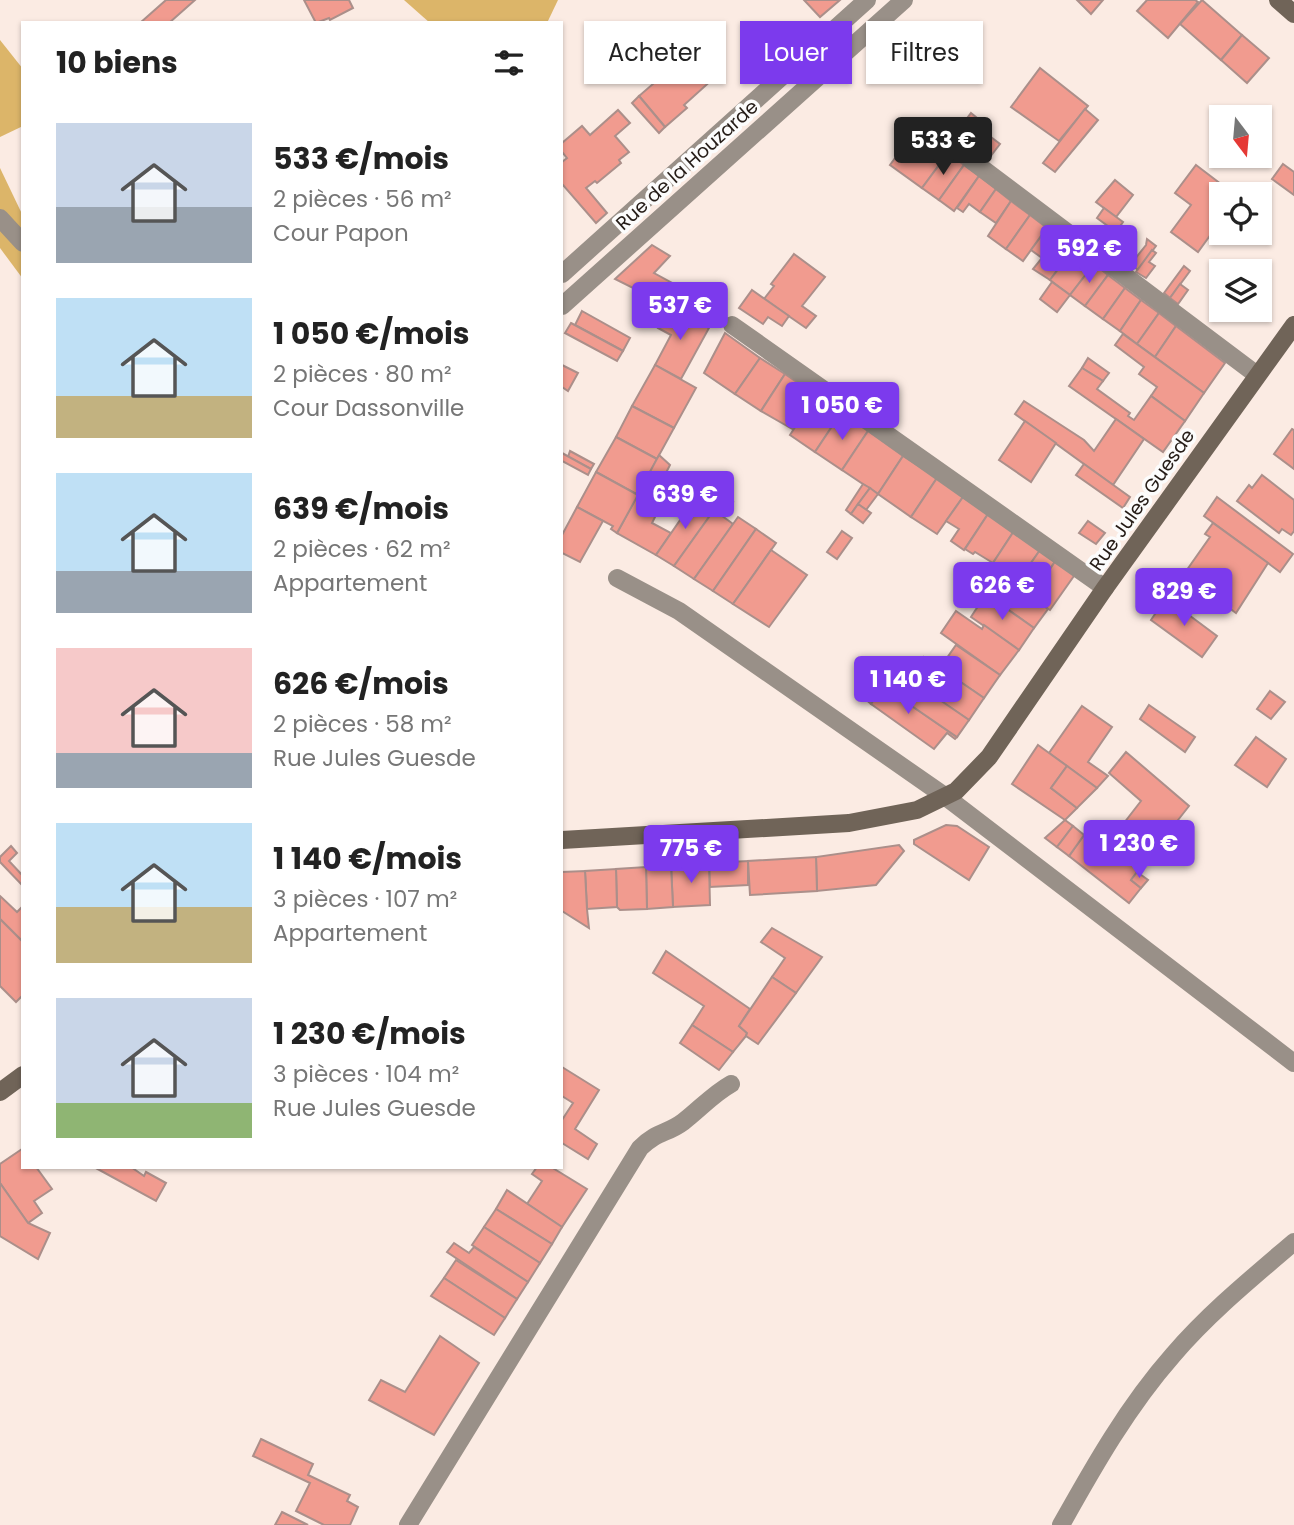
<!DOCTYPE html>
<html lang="fr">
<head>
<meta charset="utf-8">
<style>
	body { margin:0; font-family:Poppins,sans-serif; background:#f6f6f6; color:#222; height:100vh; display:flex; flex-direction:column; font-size:26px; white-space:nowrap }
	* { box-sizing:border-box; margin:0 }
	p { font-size:23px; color:#767676 }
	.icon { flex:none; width:38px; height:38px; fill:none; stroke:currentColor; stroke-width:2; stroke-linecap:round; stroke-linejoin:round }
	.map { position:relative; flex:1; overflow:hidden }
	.details { position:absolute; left:21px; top:21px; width:542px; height:1148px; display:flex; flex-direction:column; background:#fff; border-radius:0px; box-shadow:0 2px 5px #0004 }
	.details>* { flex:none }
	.top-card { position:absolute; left:584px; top:21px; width:604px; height:63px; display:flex; gap:14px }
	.needle { width:46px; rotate:164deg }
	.buttons { position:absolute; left:1209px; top:105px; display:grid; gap:14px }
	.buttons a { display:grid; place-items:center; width:63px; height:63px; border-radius:0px; background:#fff; box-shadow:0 2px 5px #0004; font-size:35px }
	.price { position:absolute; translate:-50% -60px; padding:0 16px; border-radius:7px; background:#7c3aed; color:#fff; font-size:23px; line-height:46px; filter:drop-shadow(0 2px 4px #0008) }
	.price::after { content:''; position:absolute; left:50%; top:42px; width:21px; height:16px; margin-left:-10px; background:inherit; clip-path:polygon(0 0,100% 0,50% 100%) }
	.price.current { background:#222; color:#fff }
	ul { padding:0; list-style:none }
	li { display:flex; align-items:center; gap:21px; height:175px; padding:0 35px }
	li span { display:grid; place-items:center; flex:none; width:196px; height:140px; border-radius:0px; color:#555 }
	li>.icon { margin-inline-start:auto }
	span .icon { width:84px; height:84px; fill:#fffc; stroke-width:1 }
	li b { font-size:30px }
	h2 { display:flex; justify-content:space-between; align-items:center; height:84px; padding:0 35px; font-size:30px }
	.chip { padding:0 24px; border-radius:0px; background:#fff; box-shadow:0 2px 5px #0004; font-size:24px; line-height:63px }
	.chip.current { background:#7c3aed; color:#fff }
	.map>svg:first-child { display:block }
</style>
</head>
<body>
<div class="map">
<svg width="1294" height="1525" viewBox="0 0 1294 1525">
	<rect width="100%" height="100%" fill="#fbebe3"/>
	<g fill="#dcb569">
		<path d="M404,0h154l-11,23h-117z"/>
		<path d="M0,40l23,29v57l-23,11z"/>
		<path d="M0,168l23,48v63l-23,-31z"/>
	</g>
	<g fill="#f19b8f" stroke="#ab8f8a" stroke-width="2">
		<path d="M166,0h29l-26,23h-29z"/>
		<path d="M304,0h45l4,8 -23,12 -1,-2 -13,5z"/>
		<path d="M804,0h36l-20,17z"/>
		<path d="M1077,0h26l-12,14z"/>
		<path d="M1147,0h48l3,2 -30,36 -31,-27z"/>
		<path d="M1202,0l40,35 -21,25 -41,-36z"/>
		<path d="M1242,35l27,23 -22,25 -26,-23z"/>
		<path d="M690,52l24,26 -30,27 3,3 -22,19 -26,-31z"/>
		<path d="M1040,68l48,38 -29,35 -48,-34z"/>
		<path d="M639,96l26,31 -6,6 -27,-30z"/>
		<path d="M1085,109l13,11 -43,52 -12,-9z"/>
		<path d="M618,110l12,13 -15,13 14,16 -10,8 2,3 -24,20 -2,-2 -9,7 21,25 -11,10 -34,-39v-22l5,-4 -5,-6v-9l20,-17 8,9z"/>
		<path d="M971,113l6,5 -4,5 4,3 -11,15 -10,-8z"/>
		<path d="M917,128l31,25 -26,35 -32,-23z"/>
		<path d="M987,134l13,10 -10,13 -13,-9z"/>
		<path d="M948,153l16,12 -25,35 -17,-12z"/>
		<path d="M1283,164l11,8v23l-22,-16z"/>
		<path d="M964,165l15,11 -25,35 -15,-11z"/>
		<path d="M1196,165l38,29h-12v25l-24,33 -27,-20 20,-27 -16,-12z"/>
		<path d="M979,176l17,13 -16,23 -11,-8 -6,8 -6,-4z"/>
		<path d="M1115,180l18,15 -17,22 -20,-15z"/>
		<path d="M996,189l15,12 -15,22 -16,-11z"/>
		<path d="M1011,201l19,14 -24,34 -18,-13z"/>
		<path d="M1104,208l19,14 -7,10 -19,-14z"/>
		<path d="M1030,215l17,13 -24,33 -17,-12z"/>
		<path d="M1047,228l27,20 -24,32 -17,-11 9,-11 -11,-8z"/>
		<path d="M1147,239l9,7 -18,24 -7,-6 15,-19z"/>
		<path d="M652,245l18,11 -16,17 18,10 -11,19 -46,-23z"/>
		<path d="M1074,248l20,16 -24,31 -20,-15z"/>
		<path d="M1152,250l4,3 -7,9 6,4 -9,12 -10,-6z"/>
		<path d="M794,254l31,23 -23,29 14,10 -10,12 -42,-29 10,-13 -3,-2z"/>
		<path d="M1094,264l14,11 -23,31 -15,-11z"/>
		<path d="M1184,266l6,5 -20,27 -6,-5z"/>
		<path d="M1108,275l17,13 -22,31 -18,-13z"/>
		<path d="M1052,282l18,13 -13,17 -17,-13z"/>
		<path d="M1180,284l8,6 -10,14 -8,-6z"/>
		<path d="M1125,288l16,12 -21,31 -17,-12z"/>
		<path d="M752,290l37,26 -7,10 -14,-9 -5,7 -24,-16z"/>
		<path d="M1141,300l18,13 -22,31 -17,-13z"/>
		<path d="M661,302l8,5 -11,20 -9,-5z"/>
		<path d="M669,307l40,21 -28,51 -26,-14 16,-30 -13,-7z"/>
		<path d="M582,311l48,27 -7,13 -48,-26z"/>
		<path d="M1159,313l17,13 -21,31 -18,-13z"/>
		<path d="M571,323l52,28 -6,10 -52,-28z"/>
		<path d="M1176,326l49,37 -21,30 -49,-36z"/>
		<path d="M725,333l35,25 -25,36 -31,-21z"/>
		<path d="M1123,334l81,59 -19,28 -34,-25 6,-9 -18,-13 5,-7 -29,-22z"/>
		<path d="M760,358l25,16 -24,37 -26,-17z"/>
		<path d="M1088,358l21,15 -6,8 -21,-13z"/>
		<path d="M562,365l16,8 -10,18 -6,-4z"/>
		<path d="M655,365l41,23 -22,40 -42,-22z"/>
		<path d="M1082,368l21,13 -6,8 33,24 -2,3 6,4 17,-24 34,25 -22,31 -94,-66z"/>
		<path d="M785,374l29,20 -18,25 3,2 -5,9 -33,-19z"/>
		<path d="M814,394l27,19 -26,39 -25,-17 9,-14 -3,-2z"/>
		<path d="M1024,401l60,39 10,11 22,-32 28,20 -31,46 -98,-71z"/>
		<path d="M632,406l42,22 -17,31 -41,-22z"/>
		<path d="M841,413l27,18 -26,39 -27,-18z"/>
		<path d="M1025,421l31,22 -25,39 -32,-22z"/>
		<path d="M1292,429l2,1v39l-20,-15z"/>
		<path d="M868,431l35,25 -25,38 -36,-24z"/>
		<path d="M616,437l41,22 -19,36 -42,-23z"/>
		<path d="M570,451l24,13 -3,5 -23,-12z"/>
		<path d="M562,453l29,16 -3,6 -26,-14z"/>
		<path d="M659,455l11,10 -21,41 8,7 -5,10 19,10 -15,22 -39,-22z"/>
		<path d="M903,456l34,22 -26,39 -33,-23z"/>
		<path d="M1084,464l46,33 -7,11 -47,-33z"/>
		<path d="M596,472l42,23 -21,38 -6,-4 2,-3 -36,-19z"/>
		<path d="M1262,475l32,25v31l-3,4 -9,-6 -3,4 -42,-32 12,-16 3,3z"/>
		<path d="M937,478l26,19 -26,37 -26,-17z"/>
		<path d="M863,484l7,4 -19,26 -5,-4z"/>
		<path d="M870,488l8,6 -12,16 -8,-6z"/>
		<path d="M724,496l9,6 -11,14 -8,-6z"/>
		<path d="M696,497l19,12 -41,57 -18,-11z"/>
		<path d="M963,497l25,17 -24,36 -13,-9 8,-12 -13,-8z"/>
		<path d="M1217,497l76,57 -13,18 -76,-56z"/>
		<path d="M858,504l13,9 -8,10 -12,-9z"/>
		<path d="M577,507l26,14 -23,41 -18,-9v-18z"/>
		<path d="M714,510l19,14 -39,55 -20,-13z"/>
		<path d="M988,514l26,17 -21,32 -18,-11 -2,2 -8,-5z"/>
		<path d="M738,517l18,12 -43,62 -19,-12z"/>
		<path d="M1088,521l17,12 -9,11 -17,-11z"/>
		<path d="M1213,523l55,40 -32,50 -52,-39 26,-37 -5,-3z"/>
		<path d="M756,529l20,14 -43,61 -20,-13z"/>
		<path d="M842,531l10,7 -15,21 -10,-7z"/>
		<path d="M1014,531l26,19 -25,36 -26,-17z"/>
		<path d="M771,550l36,25 -38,52 -36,-23z"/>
		<path d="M1040,550l16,10 -25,38 -16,-12z"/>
		<path d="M1056,560l20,13 -26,37 -19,-12z"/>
		<path d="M999,576l49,33 -14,19 -48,-34z"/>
		<path d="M983,579l9,6 -6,9 -8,-5z"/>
		<path d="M986,594l48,34 -15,22 -48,-33z"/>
		<path d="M1166,598l51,38 -15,21 -51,-37z"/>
		<path d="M956,611l26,18 2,-4 35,25 -19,25 -59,-42z"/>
		<path d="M956,645l44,30 -16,23 -44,-30z"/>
		<path d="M924,657l60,41 -15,22 -77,-52 4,-7 18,11z"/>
		<path d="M874,680l32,22 51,35 -2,2 -8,-6 -13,16 -63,-45 6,-10 -8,-7z"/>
		<path d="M918,685l51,35 -12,17 -51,-35z"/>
		<path d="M869,687l8,7 -6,10 -8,-7z"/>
		<path d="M1270,691l15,11 -14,17 -14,-10z"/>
		<path d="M1149,705l46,32 -10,15 -45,-33z"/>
		<path d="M1082,706l30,21 -24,35 20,14 -11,12 -48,-35z"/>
		<path d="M1256,737l30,22 -19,28 -32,-22z"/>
		<path d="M1038,745l29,21 -16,22 26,20 -12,12 -53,-36z"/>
		<path d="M1126,752l63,54 -58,74 10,8 -12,15 -60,-47 15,-21 19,15 38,-49 -32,-28z"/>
		<path d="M1067,766l30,22 -20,20 -26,-20z"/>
		<path d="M1065,820l8,6 -16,21 -12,-9z"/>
		<path d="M946,825l11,1 32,21 -20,33 -55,-36v-4z"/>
		<path d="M1073,826l11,9 -15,21 -12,-9z"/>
		<path d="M899,845l5,6 -28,34 -59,6 -1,-34z"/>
		<path d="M11,846l6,7 -8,8 14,15v10l-23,-24v-5z"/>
		<path d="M816,857l1,34 -67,4 -2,-34z"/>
		<path d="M748,861v24l-38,2 -1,-24z"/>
		<path d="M709,863l1,42 -37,2 -2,-42z"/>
		<path d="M671,865l2,42 -26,2 -1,-42z"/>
		<path d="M646,867l1,42 -27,1 -3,-3 -1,-38z"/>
		<path d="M616,869l1,38 -30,2 -2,-38z"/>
		<path d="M585,871l2,38 2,19 -27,-17v-39z"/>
		<path d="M1137,872l11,8 -7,8 -10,-8z"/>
		<path d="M0,896l17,16 6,-6v36l-23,-23z"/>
		<path d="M0,919l23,23v53l-7,7 -16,-16z"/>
		<path d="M772,928l50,29 -26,36 -24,-16 13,-19 -24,-16z"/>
		<path d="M666,951l84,58 -11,17 8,7 -1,3 -13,16 -41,-27 12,-19 -51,-33z"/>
		<path d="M772,977l24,16 -38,51 -12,-8 1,-3 -8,-7z"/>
		<path d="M692,1025l41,27 -14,18 -39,-27z"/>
		<path d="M562,1067l37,23 -24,39 22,15 -9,15 -26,-16v-23l11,-17 -11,-7z"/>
		<path d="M22,1149l1,18h13l16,22 -18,12 8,12 -14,10 -28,-40v-19z"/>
		<path d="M94,1167h37l13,9 2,-4 20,11 -10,18z"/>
		<path d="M537,1167h14l36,22 -25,38 -35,-23 15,-23 -10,-7z"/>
		<path d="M0,1183l28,40 22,10 -12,26 -38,-23z"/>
		<path d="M507,1190l55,37 -10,17 -56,-35z"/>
		<path d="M496,1209l56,35 -12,19 -56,-36z"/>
		<path d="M484,1227l56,36 -12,19 -56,-37z"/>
		<path d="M454,1243l15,10 5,-6 54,35 -11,17 -70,-47z"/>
		<path d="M456,1260l61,39 -12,19 -61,-40z"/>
		<path d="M444,1278l61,40 -11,17 -63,-39z"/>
		<path d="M440,1336l39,27 -45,72 -65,-35 12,-20 24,12z"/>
		<path d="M261,1439l52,25 -5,11 42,20 -3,6 11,6 -8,18h-26l-28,-14 14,-28 -57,-27z"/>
		<path d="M282,1512l26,13h-33z"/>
	</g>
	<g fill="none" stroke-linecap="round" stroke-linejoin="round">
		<g stroke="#999088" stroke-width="18">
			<path d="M971,160l286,215"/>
			<path d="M0,218l23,25"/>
			<path d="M562,274l305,-274"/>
			<path d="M562,306l342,-306"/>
			<path d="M732,325l373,263"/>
			<path d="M617,578l62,33 267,186 348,266"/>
			<path d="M408,1525l232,-377c17,-17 27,-14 43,-26 17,-13 30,-28 48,-38"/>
			<path d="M1061,1525c33,-59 67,-119 112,-170 36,-42 79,-77 121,-113"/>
		</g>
		<g stroke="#706458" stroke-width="18">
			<path d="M1278,0l16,14"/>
			<path d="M562,840l287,-17 68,-13 39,-19 33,-34 116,-169 189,-263"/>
			<path d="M0,1092l23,-17"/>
		</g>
	</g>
	<g text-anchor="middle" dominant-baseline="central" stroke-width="7" stroke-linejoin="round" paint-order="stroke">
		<g font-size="19" fill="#251c17" stroke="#fcfcfc">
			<text transform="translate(687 165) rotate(-42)">Rue de la Houzarde</text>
			<text transform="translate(1142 500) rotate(-55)">Rue Jules Guesde</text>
		</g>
	</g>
</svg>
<div class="buttons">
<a><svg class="needle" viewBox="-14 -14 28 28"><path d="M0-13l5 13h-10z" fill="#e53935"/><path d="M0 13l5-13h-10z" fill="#767676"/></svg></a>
<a><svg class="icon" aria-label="locate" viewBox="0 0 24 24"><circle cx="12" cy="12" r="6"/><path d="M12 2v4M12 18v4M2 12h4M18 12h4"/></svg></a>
<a><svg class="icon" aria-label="layers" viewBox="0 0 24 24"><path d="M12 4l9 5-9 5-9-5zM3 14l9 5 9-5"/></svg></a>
</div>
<b class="price current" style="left:943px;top:177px">533 €</b>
<b class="price" style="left:1089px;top:285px">592 €</b>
<b class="price" style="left:680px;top:342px">537 €</b>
<b class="price" style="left:842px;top:442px">1 050 €</b>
<b class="price" style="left:685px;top:531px">639 €</b>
<b class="price" style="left:1002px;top:622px">626 €</b>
<b class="price" style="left:1184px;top:628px">829 €</b>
<b class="price" style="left:908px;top:716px">1 140 €</b>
<b class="price" style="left:1139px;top:880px">1 230 €</b>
<b class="price" style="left:691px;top:885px">775 €</b>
<div class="top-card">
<a class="chip">Acheter</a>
<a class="chip current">Louer</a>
<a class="chip">Filtres</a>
</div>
<section class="details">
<h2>10 biens<svg class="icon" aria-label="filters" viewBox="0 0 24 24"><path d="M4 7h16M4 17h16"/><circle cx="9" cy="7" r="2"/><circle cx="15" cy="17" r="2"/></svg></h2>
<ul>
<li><span style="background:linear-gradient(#c9d6e8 60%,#9aa5b1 0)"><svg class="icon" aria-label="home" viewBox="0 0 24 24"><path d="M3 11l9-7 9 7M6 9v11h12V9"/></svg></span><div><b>533 €/mois</b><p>2 pièces · 56 m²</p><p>Cour Papon</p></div></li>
<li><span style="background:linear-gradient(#bfe0f5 70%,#c2b280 0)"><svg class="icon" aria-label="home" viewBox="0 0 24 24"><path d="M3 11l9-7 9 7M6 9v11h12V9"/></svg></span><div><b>1 050 €/mois</b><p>2 pièces · 80 m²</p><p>Cour Dassonville</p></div></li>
<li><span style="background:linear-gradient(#bfe0f5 70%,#9aa5b1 0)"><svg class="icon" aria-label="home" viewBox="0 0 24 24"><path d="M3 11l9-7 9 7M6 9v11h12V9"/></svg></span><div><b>639 €/mois</b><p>2 pièces · 62 m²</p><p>Appartement</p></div></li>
<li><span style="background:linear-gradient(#f6c9c9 75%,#9aa5b1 0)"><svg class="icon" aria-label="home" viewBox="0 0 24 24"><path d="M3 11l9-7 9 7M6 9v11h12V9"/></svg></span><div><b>626 €/mois</b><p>2 pièces · 58 m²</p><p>Rue Jules Guesde</p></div></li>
<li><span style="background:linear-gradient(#bfe0f5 60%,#c2b280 0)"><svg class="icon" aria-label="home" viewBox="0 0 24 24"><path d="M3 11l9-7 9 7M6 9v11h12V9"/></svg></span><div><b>1 140 €/mois</b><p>3 pièces · 107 m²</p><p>Appartement</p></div></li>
<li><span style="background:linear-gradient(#c9d6e8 75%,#8fb573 0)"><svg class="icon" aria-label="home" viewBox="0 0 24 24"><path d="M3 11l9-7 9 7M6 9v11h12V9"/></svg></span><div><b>1 230 €/mois</b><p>3 pièces · 104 m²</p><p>Rue Jules Guesde</p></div></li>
</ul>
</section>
</div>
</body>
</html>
